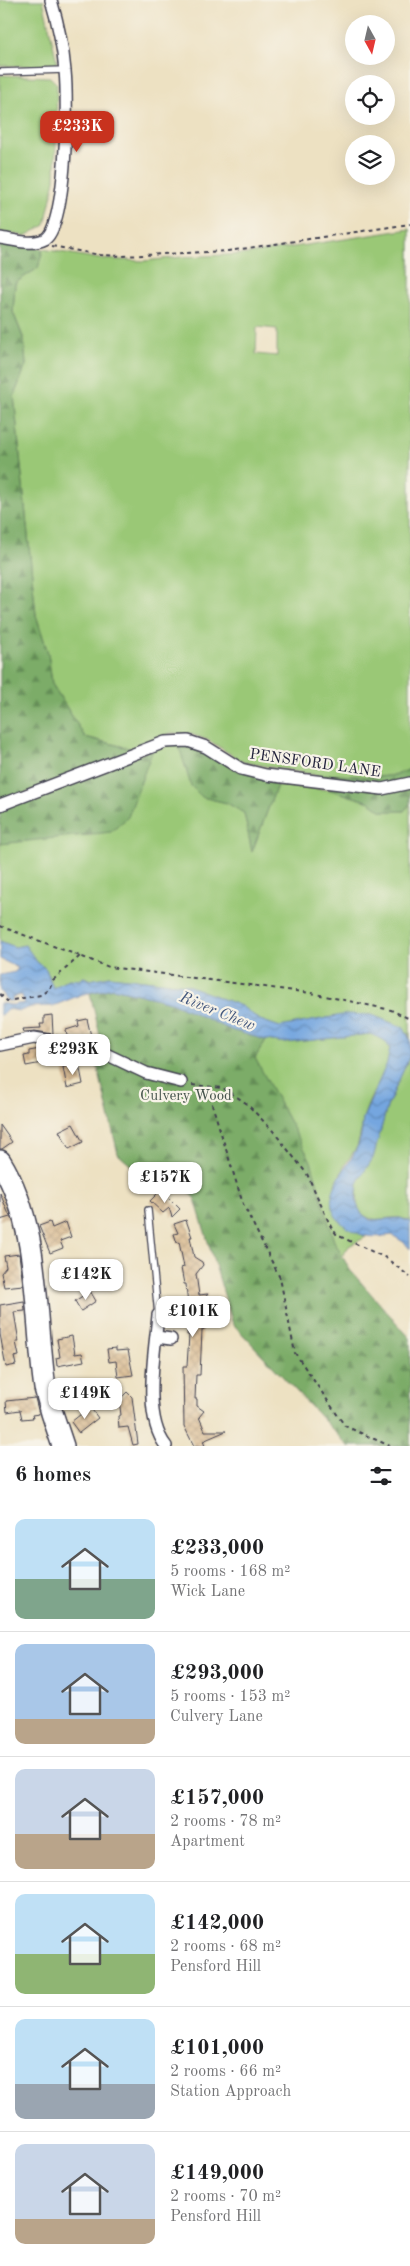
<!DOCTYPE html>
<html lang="en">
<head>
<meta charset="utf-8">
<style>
	body { margin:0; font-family:"Old Standard TT",serif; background:#f6f6f6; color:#202124; height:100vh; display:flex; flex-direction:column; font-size:19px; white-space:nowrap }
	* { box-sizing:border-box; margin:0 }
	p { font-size:16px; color:#757577 }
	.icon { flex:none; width:28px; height:28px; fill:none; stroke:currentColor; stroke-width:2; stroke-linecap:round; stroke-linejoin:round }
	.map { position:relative; height:1446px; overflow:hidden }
	.panel { display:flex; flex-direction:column; background:#fff; flex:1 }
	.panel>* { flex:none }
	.needle { width:32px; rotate:172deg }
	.tools { position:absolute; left:345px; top:15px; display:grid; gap:10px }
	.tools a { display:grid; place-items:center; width:50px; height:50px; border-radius:50%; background:#fff; box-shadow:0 5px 20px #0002; font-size:25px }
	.price { position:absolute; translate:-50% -42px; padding:0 11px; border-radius:10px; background:#fff; color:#222; font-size:16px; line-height:32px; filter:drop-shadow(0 1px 2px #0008) }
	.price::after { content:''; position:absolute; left:50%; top:30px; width:15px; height:11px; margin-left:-8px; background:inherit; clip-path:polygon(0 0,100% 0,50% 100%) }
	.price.on { background:#c8321e; color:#fff }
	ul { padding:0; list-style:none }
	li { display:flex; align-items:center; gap:15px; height:125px; padding:0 15px }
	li+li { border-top:1px solid #e0e0e0 }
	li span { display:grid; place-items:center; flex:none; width:140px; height:100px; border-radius:10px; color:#555 }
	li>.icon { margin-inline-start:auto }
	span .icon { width:60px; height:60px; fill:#fffc; stroke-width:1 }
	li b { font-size:21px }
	h2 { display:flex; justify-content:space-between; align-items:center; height:60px; padding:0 15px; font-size:21px }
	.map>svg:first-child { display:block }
</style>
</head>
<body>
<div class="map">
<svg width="410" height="1446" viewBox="0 0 410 1446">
	<defs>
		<pattern id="forest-firs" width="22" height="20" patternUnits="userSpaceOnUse" patternTransform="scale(1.25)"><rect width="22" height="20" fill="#7bac67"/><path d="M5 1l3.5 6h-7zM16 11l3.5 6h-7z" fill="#648c56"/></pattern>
		<pattern id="water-waves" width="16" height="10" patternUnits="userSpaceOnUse" patternTransform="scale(1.25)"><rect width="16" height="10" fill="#74a6df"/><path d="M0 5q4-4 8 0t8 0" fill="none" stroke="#5f87b6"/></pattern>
		<pattern id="building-cross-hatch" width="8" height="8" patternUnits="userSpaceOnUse" patternTransform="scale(1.25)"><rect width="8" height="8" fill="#dbbe96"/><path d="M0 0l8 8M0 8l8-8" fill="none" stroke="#bca382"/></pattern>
	</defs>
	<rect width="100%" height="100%" fill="#f7f3e8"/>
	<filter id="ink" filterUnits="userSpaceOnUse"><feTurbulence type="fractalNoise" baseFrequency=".02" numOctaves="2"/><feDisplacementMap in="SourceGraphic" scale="10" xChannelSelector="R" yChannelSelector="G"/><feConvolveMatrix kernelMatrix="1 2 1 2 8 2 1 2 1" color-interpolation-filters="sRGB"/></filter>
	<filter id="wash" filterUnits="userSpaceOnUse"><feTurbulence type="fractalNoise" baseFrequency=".0096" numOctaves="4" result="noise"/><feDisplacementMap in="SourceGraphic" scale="20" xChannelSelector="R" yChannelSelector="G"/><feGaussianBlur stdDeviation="1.12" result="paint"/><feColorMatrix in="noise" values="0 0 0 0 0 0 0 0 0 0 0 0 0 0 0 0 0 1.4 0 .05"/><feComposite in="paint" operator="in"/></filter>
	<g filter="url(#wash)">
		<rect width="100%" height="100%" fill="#ede1c2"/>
		<g fill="#9ac876" stroke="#5e7558" fill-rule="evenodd">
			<path d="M0,0h43l14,62 -5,4h-52z"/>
			<path d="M0,75l50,2 7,7 -2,96 -10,45 -20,11 -25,-4z"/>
			<path d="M410,229v540c-28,15 -60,3 -90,7l-77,-14 -35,-22 -18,-6 -19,-1 -35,17 -51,-13 -33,-53 -4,-31 -12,-38 -22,-219 12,-31 -2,-26 -11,-27 2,-29 23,-15 5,-19 57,10 44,2 38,-4 66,-3zM257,327l20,2v27l-21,-2z"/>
			<path d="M178,743l24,54 25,6 17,10 8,39 25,-67 54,5 39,12 13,9h21l6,-7v237l-1,-6 -9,-9 -28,-11 -33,1 -59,11 -20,-7 -19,-14 -54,-21 -77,-9 -19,4 -7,-3 -5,3 -10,-1 -16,9 -7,-19 -9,-7 -12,-17 -10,2 -15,-6v-97l54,-7 39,-2 51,-63 9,-23z"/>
			<path d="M370,1034c35,6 14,37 5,55 -5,10 -9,20 -12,29l-1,9 -5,20 -11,16 -11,22 9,40 22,12 -17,9 -7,11 -8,-16 -79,-183 11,-18 20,3z"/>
			<path d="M410,1055v167c-18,-13 -38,10 -53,-15l1,-26 15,-23 14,-51z"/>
		</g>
		<g fill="url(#forest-firs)" stroke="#4e6751">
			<path d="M0,243l43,6 -5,19 -23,15 -2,29 11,28 2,25 -12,31 22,219 12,38 4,31 33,53 51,13 -136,53z"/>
			<path d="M178,743h9l78,34 12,8 -25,67 -8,-39 -17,-10 -25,-6 -11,-11z"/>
			<path d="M153,749l-25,68 -17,15 -111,12v-37z"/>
			<path d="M410,769v35l-6,7h-22l-12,-9 -39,-12 -11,-14c30,-4 62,8 90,-7z"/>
			<path d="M113,988l58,14 60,28 35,10 -11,18 56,103 23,80 16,29 60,68v108h-62l-115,-122 -38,-125 -22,-25 -35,-2 -20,-18 -25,-107 8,-7 -11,-47z"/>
		</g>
		<path fill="url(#water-waves)" stroke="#4b648d" d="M0,941l15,6 10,-2 12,17 9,7 7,19 16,-9 10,1 5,-3 6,3 20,-4 77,9 54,21 19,14 20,7 67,-13 25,1 32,13 6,12v15l-23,52 -14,51 -15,23 -2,21 5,11 9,7 30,-2 10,4v27l-5,-6 -13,-8c-17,3 -29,3 -44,-7 -38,-26 0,-57 10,-83 4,-9 4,-18 5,-27l24,-55 3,-15 -6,-8 -14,-6 -84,9 -20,-3 -35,-10 -60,-28 -58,-14 -30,6 -30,12 -22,1 -11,4 -12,-2 -8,7v-13l12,2 12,-2 -2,-8 -10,2 1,4h-6l-7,-10v-16l15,-3 3,-4 -18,-9z"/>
		<g id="blocks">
			<g fill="url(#building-cross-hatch)">
				<path d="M52,1015l1,19 -18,-3 -11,1 -1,-3 18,-1 -1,-4h4v-8z"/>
				<path d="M87,1019l4,17 -11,2 -13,-2 -1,-6 13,-4 -1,-5z"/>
				<path d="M40,1049l1,5 4,-1 2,9 -21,4 -2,-10 5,-1v-4z"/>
				<path d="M79,1064l4,20 -16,4 -4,-21z"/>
				<path d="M73,1124l10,18 -14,7 -10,-18z"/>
				<path d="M0,1125l12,17 -10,7h-2z"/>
				<path d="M159,1192l6,6 -1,-5 16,16 -8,8 -3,-9 -6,5 -13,-12z"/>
				<path d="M0,1193l10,24 -10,3z"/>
				<path d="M186,1220l6,17h-2l4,20 8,5 1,3 -7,9 3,21 9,-1 -7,9 2,19h14l-15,8 -2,45h-4l-1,24h2v7l7,5 -5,6 6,14h21l-23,10 2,5h-11l-10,-20 -1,-60h4l2,-31h-2l1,-20 -2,-9h2l-2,-22h-2l-3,-16 3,-1 -5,-25 -2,1 -3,-9 4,-1 -4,-9z"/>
				<path d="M50,1222l2,6 14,-6 5,15 -11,4 3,7 -13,5 -11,-27z"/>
				<path d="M19,1254l4,31 -19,2 -3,-14 5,-6 -2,-11z"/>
				<path d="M90,1291l6,10 -15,10 -6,-10z"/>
				<path d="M24,1301l1,10 -11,1 5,30h-3l3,14 -5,1 2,8 -10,2 -6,-33v-29z"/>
				<path d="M72,1336l3,18 7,-1 2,8 -27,5 -1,-8 4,-1 -3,-18z"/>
				<path d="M116,1348v3l12,-1 5,25 -15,2 -2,-16 -7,1 -2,-13z"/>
				<path d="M127,1392l5,5 6,47 -5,1 -5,-18 -9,1 -1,-12 3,-1 -2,-15z"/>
				<path d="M35,1398l4,16 -7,1 1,3 -11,1 -2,-9 -13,2 -1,-11z"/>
				<path d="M90,1407l8,11 -19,15 -8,-11z"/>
			</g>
		</g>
	</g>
	<g filter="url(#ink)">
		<use href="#blocks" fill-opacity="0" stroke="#403f4f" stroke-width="1"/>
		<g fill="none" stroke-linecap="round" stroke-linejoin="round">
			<g stroke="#403f4f" stroke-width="8">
				<g id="lane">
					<path d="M0,72l65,-2"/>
					<path d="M148,1210l10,105"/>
				</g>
			</g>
			<g stroke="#403f4f" stroke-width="14">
				<g id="street">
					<path d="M0,238c14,2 32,8 45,1 22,-14 23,-140 20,-168 -2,-24 -7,-48 -14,-71"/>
					<path d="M0,805l165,-63 23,-1 18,6 35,22 25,6 116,14 28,-6"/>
					<path d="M0,1045l34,-7 59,10 53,25 35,9"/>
					<path d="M158,1315c-3,37 -16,101 8,131"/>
					<path d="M157,1337l14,2"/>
				</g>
			</g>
			<g stroke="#403f4f" stroke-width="24">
				<path id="highway" d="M0,1161c41,66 34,152 45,227l7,25 11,33"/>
			</g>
			<g stroke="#403f4f" stroke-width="2" stroke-dasharray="4 4" stroke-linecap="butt">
				<path d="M52,246l48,9 22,1 106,-5 182,-27"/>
				<path d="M0,926l109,41 202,26 80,17 19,9"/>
				<path d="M0,994l7,7 34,-6 8,-6 4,-9 27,-24"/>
				<path d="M192,1085l31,3 23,15 27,28 34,43 24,53 6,8 49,23 24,19"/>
				<path d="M207,1088l36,116 37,74 15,75 50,73 45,20"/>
			</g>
			<use href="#lane" stroke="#fff" stroke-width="5.5"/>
			<use href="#street" stroke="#fff" stroke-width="11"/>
			<use href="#highway" stroke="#fff" stroke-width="21"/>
		</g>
	</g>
	<g text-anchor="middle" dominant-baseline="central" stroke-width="4.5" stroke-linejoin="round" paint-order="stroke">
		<g font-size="15" fill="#22223b" stroke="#f7f3e8">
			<text transform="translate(315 764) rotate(8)">PENSFORD LANE</text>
		</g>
		<g font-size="15" fill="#46544d" stroke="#f7f3e8">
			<text x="186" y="1096">Culvery Wood</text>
		</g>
		<g font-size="16" font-style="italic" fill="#43577d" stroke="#f7f3e8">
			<text transform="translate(217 1012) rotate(22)">River Chew</text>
		</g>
	</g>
</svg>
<div class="tools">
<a><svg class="needle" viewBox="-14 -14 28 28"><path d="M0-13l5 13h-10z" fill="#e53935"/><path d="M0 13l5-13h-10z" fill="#757577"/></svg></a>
<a><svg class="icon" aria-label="locate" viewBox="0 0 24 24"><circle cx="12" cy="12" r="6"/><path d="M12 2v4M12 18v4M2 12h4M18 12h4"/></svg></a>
<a><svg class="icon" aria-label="layers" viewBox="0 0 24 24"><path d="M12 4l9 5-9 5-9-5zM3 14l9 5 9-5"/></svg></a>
</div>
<b class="price on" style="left:77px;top:153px">£233K</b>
<b class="price" style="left:73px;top:1076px">£293K</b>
<b class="price" style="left:165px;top:1204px">£157K</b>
<b class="price" style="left:86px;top:1301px">£142K</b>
<b class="price" style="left:193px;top:1338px">£101K</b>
<b class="price" style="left:85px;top:1420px">£149K</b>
</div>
<section class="panel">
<h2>6 homes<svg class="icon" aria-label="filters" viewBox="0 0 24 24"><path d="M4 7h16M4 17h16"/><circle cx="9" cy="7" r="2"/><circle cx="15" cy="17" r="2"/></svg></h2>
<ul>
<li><span style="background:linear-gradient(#bfe0f5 60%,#7fa58c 0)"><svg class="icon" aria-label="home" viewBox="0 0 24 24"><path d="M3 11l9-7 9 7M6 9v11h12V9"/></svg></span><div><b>£233,000</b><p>5 rooms · 168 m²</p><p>Wick Lane</p></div></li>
<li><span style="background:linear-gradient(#a9c7e8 75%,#b9a48a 0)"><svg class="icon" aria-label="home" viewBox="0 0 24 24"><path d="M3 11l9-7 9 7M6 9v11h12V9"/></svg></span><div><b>£293,000</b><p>5 rooms · 153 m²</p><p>Culvery Lane</p></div></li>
<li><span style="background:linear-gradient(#c9d6e8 65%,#b9a48a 0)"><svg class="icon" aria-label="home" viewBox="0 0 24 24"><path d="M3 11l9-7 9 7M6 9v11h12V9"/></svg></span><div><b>£157,000</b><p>2 rooms · 78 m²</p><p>Apartment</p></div></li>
<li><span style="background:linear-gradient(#bfe0f5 60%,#8fb573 0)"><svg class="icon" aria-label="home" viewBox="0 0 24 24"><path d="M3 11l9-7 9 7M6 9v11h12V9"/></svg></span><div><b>£142,000</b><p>2 rooms · 68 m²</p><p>Pensford Hill</p></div></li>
<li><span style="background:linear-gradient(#bfe0f5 65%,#9aa5b1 0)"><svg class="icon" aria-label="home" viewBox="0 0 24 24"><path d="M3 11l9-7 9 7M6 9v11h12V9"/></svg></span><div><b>£101,000</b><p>2 rooms · 66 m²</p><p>Station Approach</p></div></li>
<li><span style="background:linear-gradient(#c9d6e8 75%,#b9a48a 0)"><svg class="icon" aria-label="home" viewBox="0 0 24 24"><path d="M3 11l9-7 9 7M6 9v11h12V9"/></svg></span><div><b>£149,000</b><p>2 rooms · 70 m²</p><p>Pensford Hill</p></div></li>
</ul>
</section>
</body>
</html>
